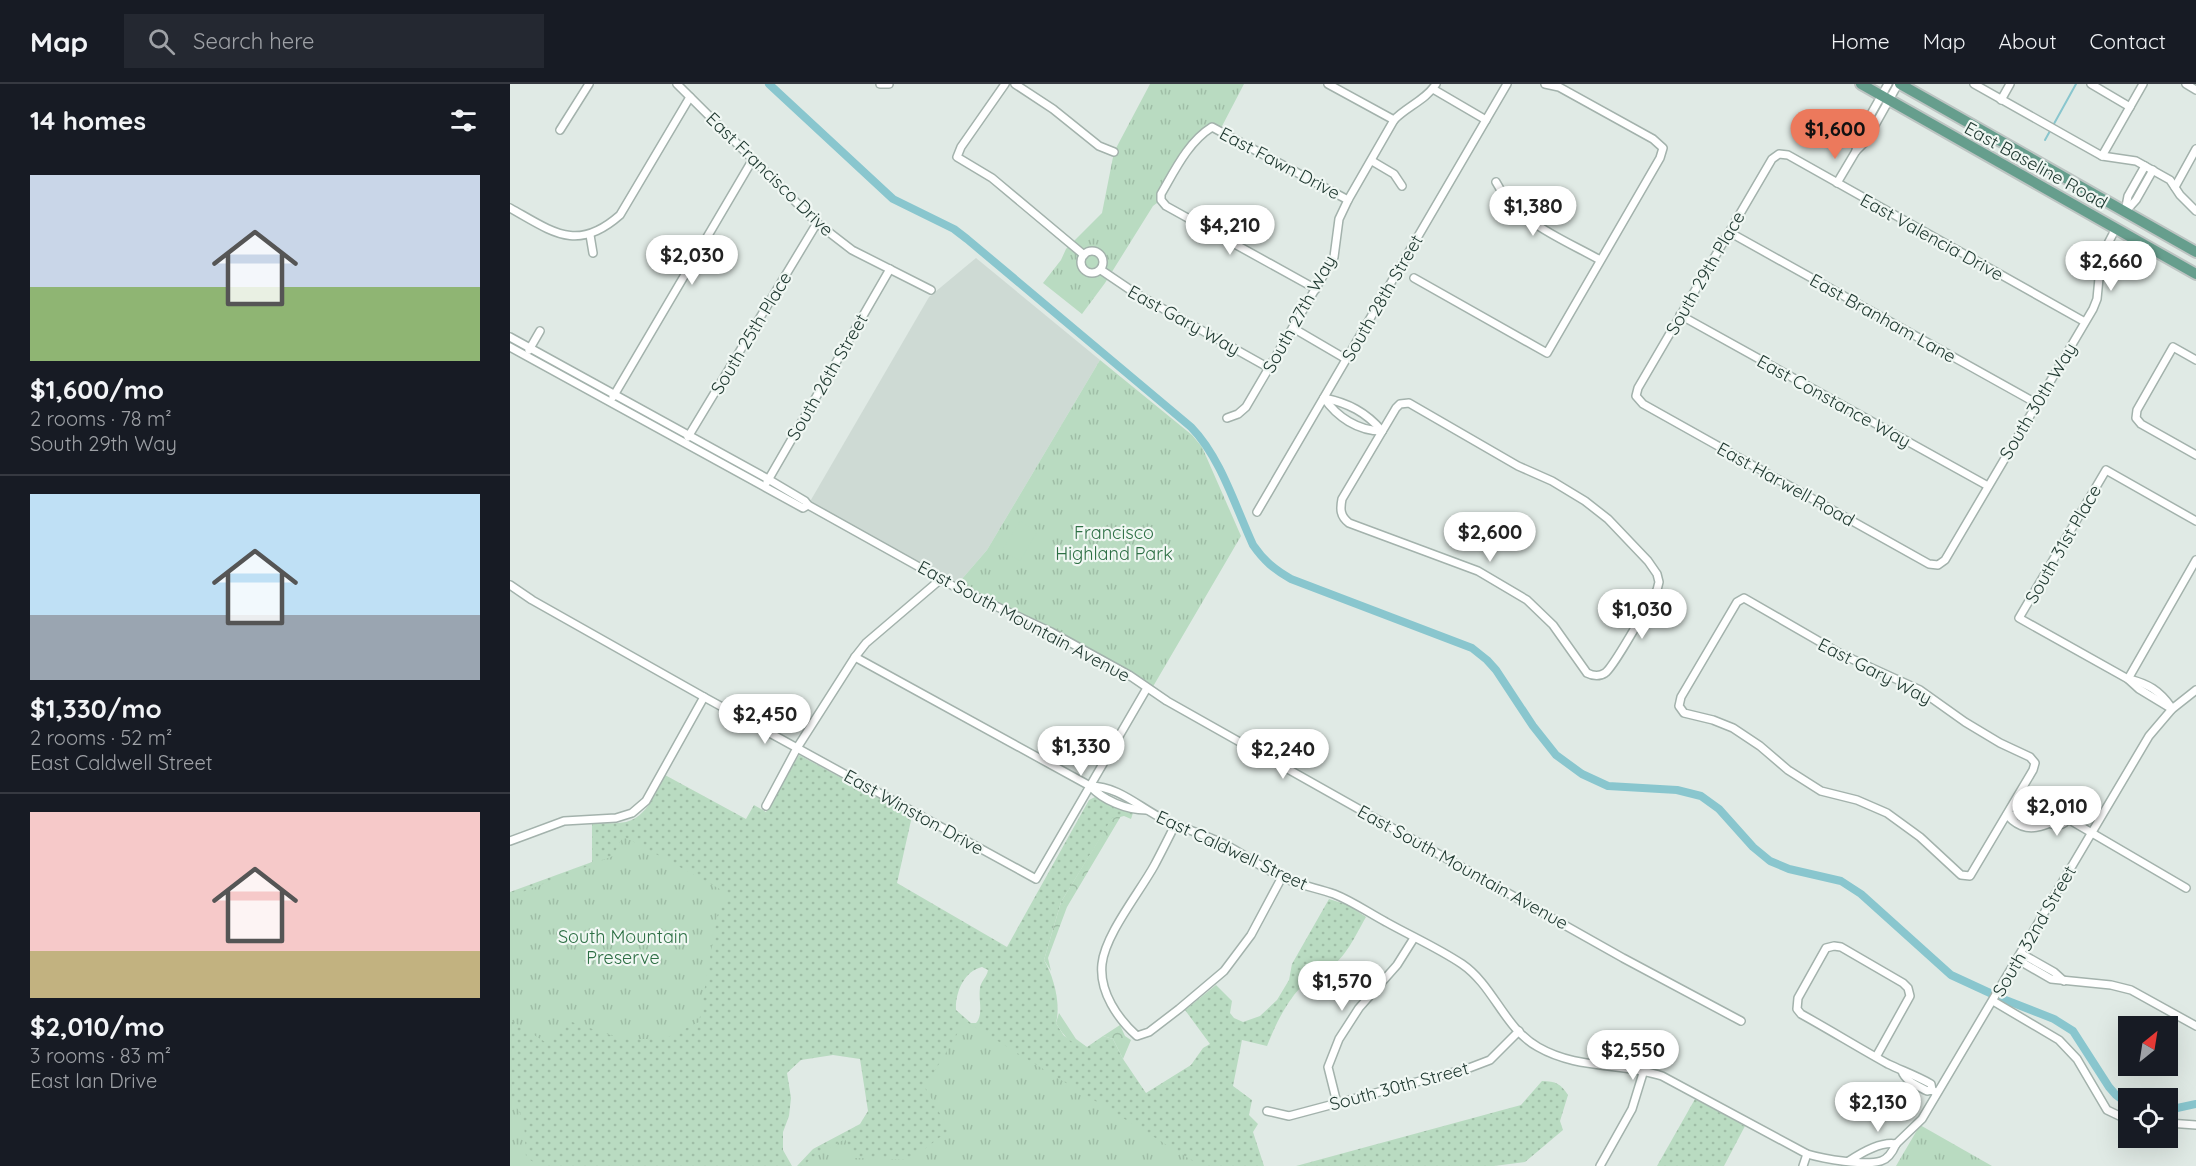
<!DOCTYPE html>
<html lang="en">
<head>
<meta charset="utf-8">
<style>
	body { margin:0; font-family:Quicksand,sans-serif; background:#242831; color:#f1f3f6; height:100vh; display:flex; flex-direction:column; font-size:22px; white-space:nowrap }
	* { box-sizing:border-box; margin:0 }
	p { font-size:20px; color:#9ea1a6 }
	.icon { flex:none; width:33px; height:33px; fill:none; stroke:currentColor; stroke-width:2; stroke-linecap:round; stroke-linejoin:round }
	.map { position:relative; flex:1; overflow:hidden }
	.sheet { display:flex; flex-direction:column; background:#171b24; width:510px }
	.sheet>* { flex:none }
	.needle { width:39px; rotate:30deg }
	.tools { position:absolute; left:1608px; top:932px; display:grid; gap:12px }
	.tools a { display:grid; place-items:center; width:60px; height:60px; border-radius:0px; background:#171b24; box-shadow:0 6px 24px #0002; font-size:30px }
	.price { position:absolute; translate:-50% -51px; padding:0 14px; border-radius:21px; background:#fff; color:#222; font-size:20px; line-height:39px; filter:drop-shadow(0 2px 3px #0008) }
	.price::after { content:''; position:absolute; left:50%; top:36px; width:18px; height:14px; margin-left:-9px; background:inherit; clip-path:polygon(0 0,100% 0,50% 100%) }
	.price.active { background:#ec795c; color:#111 }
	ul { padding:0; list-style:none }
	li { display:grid; align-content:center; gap:12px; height:318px; padding:0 30px }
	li+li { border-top:2px solid #363941 }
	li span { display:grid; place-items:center; height:186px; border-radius:0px; color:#555 }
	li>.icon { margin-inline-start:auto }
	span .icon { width:108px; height:108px; fill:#fffc; stroke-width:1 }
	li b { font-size:26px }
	h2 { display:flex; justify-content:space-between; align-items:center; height:72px; padding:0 30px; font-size:26px }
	header { display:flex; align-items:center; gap:36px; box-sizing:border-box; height:84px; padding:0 30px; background:#171b24; border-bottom:2px solid #363941 }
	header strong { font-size:28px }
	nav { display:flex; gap:33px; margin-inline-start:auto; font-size:21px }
	.search { width:420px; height:54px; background:#242831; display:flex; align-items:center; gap:15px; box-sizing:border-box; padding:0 21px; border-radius:0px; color:#9ea1a6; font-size:22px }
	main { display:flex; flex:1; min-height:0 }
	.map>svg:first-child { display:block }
</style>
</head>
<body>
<header>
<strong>Map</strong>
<div class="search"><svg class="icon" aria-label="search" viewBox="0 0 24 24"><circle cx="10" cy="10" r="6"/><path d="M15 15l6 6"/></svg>Search here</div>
<nav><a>Home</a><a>Map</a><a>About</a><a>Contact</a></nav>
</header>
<main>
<section class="sheet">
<h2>14 homes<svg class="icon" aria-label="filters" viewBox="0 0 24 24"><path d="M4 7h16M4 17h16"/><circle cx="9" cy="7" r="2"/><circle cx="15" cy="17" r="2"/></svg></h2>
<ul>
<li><span style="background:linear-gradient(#c9d6e8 60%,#8fb573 0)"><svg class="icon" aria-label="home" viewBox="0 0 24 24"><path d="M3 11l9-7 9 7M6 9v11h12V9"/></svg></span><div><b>$1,600/mo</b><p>2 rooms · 78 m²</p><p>South 29th Way</p></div></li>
<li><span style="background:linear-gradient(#bfe0f5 65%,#9aa5b1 0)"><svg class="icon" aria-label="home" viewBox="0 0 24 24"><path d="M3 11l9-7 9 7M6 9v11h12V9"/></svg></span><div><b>$1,330/mo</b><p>2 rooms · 52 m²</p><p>East Caldwell Street</p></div></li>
<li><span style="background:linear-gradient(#f6c9c9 75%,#c2b280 0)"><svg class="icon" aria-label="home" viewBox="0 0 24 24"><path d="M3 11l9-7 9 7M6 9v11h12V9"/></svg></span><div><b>$2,010/mo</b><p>3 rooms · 83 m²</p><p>East Ian Drive</p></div></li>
</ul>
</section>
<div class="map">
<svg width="1686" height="1082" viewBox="0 0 1686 1082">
	<defs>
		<pattern id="grass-dots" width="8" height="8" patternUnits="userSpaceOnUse" patternTransform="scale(1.5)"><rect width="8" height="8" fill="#b9dbc1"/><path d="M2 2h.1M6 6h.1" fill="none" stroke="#9fbda6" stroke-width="1.8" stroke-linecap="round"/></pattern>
		<pattern id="forest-crowns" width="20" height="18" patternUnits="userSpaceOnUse" patternTransform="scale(1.5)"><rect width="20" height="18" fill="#b9dbc1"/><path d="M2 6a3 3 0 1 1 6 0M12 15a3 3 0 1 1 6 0" fill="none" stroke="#9fbda6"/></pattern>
		<pattern id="park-tufts" width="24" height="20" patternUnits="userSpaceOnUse" patternTransform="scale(1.5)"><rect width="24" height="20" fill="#b9dbc1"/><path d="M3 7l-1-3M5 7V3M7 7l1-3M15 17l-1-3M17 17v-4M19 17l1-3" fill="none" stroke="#9fbda6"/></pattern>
	</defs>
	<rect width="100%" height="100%" fill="#e0eae5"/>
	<path fill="#cedad4" d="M466,174l124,102 -113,190 -32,37 -147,-82 121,-208z"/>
	<g fill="url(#grass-dots)" fill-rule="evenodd">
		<path d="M289,671l113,61 -15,67 110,64 82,-147 6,-3 38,16 -2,6 -7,-3 -12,3 -51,83 -17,58c10,17 17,44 12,63l8,13 23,11 16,-11 10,3 10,20 23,34 45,-28 12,-17 7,-4 -25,-34 31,-25 16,16 -2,12 4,5 9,4 17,-6 17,-16 12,-20 3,-16 37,-65 19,6 18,12c-11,19 -20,41 -39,53 -10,6 -19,10 -27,18 -15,16 -25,38 -33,58l-25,-6 -9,46 19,14 -3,15 9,9 -5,8 11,34h-467l16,-17 47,-25 8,-13 -8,-52 -27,-4 -32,5 -14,13 4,25 -2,18 -6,16v18l9,16h-282v-274l82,-30v-39c11,0 24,1 34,-1 21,-5 30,-30 39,-47l81,44 8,-14 12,7zM472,883l6,3c-1,7 -7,11 -8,18 -2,12 4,26 -4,35h-5l-15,-13c-1,-17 8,-39 26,-43z"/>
		<path d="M1032,997c14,0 19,3 26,14l-8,26 3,9 -38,32 -31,4h-198l225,-61z"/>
		<path d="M1185,1015l50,27 -21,40h-67z"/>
	</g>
	<g fill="url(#forest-crowns)">
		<path d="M611,732l-54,91 -19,51 3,13 -7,-11 17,-58 51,-84z"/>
		<path d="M549,929l17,26 11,8c-16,-3 -22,-9 -31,-24z"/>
		<path d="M610,941l5,11 6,4 -8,19 -10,-20 -10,-3z"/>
	</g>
	<g fill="url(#park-tufts)">
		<path d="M640,0h94l-24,46 -8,-3 -29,28 -22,45 -8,6 -48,77 -23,31 -39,-31 18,-23 5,-11 36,-36 12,-61z"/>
		<path d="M590,276l92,75 10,12 39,89 -90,154 -22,-15 -174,-88 32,-37z"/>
		<path d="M113,752l104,57 -10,23 -18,106 -35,17h-42l-56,-19 -16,25 -40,-25v-123l103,-41z"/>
		<path d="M455,937l236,145h-397l6,-7 35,-20 9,19 57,2 38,-30 -24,-43z"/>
		<path d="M0,1018l5,2 9,17 2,36 13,9h-29z"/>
		<path d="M1410,1041l72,41h-96z"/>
	</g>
	<path fill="#b9dbc1" d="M510,437l17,11 -17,29 -18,-10z"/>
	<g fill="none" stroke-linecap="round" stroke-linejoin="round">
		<path stroke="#89c6ce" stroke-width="2" d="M1535,56l31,-56"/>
		<g stroke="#89c6ce" stroke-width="8">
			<path d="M259,0l124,115 61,30 13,10 224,188c30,31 44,79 62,118 11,16 22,25 38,34l181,69 15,12 9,10 37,56 23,29 26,19 26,12 69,4 24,6 18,13 34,38 17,14 19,8 52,12 20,13 90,81 39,18"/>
			<path d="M1493,915l51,20 19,12 36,56 7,8 12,9"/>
			<path d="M1658,1026l28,-6"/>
		</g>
		<g stroke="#a3b2ac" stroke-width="10">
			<g id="minor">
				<path d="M167,0l140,139 35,27 79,40"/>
				<path d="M370,0h9"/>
				<path d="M495,0l-44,63 -4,10 35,21 92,77"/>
				<path d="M505,0l38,25 46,37 15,6"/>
				<path d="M818,0l66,36"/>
				<path d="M1464,0l128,72 34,5 34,19 10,15 16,16"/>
				<path d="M1581,0l39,23"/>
				<path d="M1676,0l10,6"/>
				<path d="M923,5l53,31"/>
				<path d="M1491,16l9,-16"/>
				<path d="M50,46l29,-46"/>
				<path d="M1346,67l2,-14 30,-53"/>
				<path d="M1592,72l41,-72"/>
				<path d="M862,77l22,13 8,12"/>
				<path d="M986,98c20,40 67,57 104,78"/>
				<path d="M1327,99l19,-32 10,-10 32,-57"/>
				<path d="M1665,103l21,-38"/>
				<path d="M0,124c43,24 67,45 110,7l70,-118"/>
				<path d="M1617,126l9,-10 17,-30"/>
				<path d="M1615,128l3,-16 17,-30"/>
				<path d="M1219,148l307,171"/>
				<path d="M80,151l3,18"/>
				<circle cx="582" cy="178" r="11"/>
				<path d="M591,186l34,23 134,75"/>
				<path d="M904,194l133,75 113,-195 3,-10 -10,-9 -94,-52 -14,-3"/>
				<path d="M806,205l-150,-83 -5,-6v-6c14,-24 27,-52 51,-67l136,73"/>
				<path d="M1170,231l308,171"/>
				<path d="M1575,238l-297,-167 -9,-1 -7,5 -134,229 -2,8 7,8 286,160 9,1 7,-5 148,-251 4,-10 4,-42 15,-29"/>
				<path d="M783,244l53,31"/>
				<path d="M0,253l258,142 37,22 3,4 147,82 96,45 78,43 38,26 456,257 118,63"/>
				<path d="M0,263l293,161 5,-3"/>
				<path d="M19,266l11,-19"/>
				<path d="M1686,276l-23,-13 -36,63 -1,8 5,6 55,31"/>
				<path d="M103,313l140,-238"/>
				<path d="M814,314c13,19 34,33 58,33"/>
				<path d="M814,314c24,5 42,14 58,33"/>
				<path d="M899,319l109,63 34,15 33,20 23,18 40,42 9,13 2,8 -2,8c-9,14 -42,76 -52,83 -6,4 -12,3 -18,0l-34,-48 -26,-25 -49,-29 -129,-48c-9,-7 -9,-14 -7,-24l54,-91 4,-4z"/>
				<path d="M717,334l11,-4 8,-7 84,-143 4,-7 5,-38 9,-19 46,-80c12,-13 32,-20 42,-36"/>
				<path d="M178,353l129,-214"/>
				<path d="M257,398l123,-213"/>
				<path d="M747,428l250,-428"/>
				<path d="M0,501l22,15 172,97 332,182 111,-191"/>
				<path d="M1234,514l97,56 79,36 45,32 35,21 30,14 5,6 -2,7 -63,106 -9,-1 -41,-38 -33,-24 -30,-13 -36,-9 -33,-21 -28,-24 -27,-18 -20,-8 -29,-7 -5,-7 2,-9 56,-95z"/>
				<path d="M345,573l235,129c13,14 36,24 56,24"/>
				<path d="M1618,595l68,-119"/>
				<path d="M1619,595c19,5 30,11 42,28"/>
				<path d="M1662,625l-33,-20 -11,-10 -109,-61 87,-148 90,51"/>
				<path d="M580,702c28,0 49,21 73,33 21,10 43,16 63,26 19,10 36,23 56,32 16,8 35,11 52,17 18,7 35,19 52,28 25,14 52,26 76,42 32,22 42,64 76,83 40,23 82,15 124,29l145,78c17,5 57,12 74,7 7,-2 12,-10 15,-17"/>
				<circle cx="1547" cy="728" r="13"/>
				<path d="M256,722l31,-58 58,-91 11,-14 75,-64"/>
				<path d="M1497,731c13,14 25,16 43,8"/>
				<path d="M1497,731c14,-1 25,4 38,-2"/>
				<path d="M1558,735l118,69"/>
				<path d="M665,741c-7,14 -14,28 -21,41 -15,27 -49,69 -52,98 -3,28 16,55 35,72l12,-4 30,-23 45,-38 27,-36 31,-58"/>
				<path d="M0,757l54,-20 52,-3 16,-5 14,-12 58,-104"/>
				<path d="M1512,870l32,18 10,9"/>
				<path d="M1508,876l33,19 60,6 20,5 65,36"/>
				<path d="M1483,917l66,39 18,19 30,51 21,10"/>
				<path d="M1366,973l34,-61 -2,-8 -5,-5 -62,-36 -7,-1 -8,2 -28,50 -1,11 4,5c29,16 58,34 87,50 15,7 29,12 43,20l1,6"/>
				<path d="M1392,987c3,10 16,15 25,20l5,-1 3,2"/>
				<path d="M827,1019l-9,-36 11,-28 20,-31 38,-43 17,-27"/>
				<path d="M757,1027l22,5 180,-48 21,-8 29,-29"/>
				<path d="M1658,1039l28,2"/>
				<path d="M1386,1060l26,-25 227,-383 23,-27 24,-19"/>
				<path d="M1339,1077c12,-8 32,-20 47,-17"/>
				<path d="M1090,1082l32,-57 12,-39"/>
				<path d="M1293,1082l4,-12"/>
			</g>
		</g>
		<g stroke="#bcc4c2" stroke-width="14">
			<g id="primary">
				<path d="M1351,0l335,190"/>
				<path d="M1390,0l296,168"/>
			</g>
		</g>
		<use href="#minor" stroke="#fff" stroke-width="7"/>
		<use href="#primary" stroke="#669e8d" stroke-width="10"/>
	</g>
	<g text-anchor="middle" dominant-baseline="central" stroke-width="4.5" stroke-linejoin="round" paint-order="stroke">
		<g font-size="18" fill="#213a32" stroke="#f0f7f3">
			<text transform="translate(770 79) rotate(28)">East Fawn Drive</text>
			<text transform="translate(1526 81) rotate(29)">East Baseline Road</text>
			<text transform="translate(260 90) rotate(44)">East Francisco Drive</text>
			<text transform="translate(1422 153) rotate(29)">East Valencia Drive</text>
			<text transform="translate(1195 189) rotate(-60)">South 29th Place</text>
			<text transform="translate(872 214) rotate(-60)">South 28th Street</text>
			<text transform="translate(789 230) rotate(-61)">South 27th Way</text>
			<text transform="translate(1373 234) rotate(29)">East Branham Lane</text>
			<text transform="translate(674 236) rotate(29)">East Gary Way</text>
			<text transform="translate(241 249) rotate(-59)">South 25th Place</text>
			<text transform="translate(317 293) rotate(-60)">South 26th Street</text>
			<text transform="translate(1324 317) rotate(29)">East Constance Way</text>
			<text transform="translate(1528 317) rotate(-59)">South 30th Way</text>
			<text transform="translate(1276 400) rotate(29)">East Harwell Road</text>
			<text transform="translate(1553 460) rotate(-60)">South 31st Place</text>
			<text transform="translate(514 537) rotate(28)">East South Mountain Avenue</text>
			<text transform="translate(1365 587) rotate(27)">East Gary Way</text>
			<text transform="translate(404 728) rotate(29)">East Winston Drive</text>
			<text transform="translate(722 766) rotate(25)">East Caldwell Street</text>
			<text transform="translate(953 783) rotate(29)">East South Mountain Avenue</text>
			<text transform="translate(1524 847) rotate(-60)">South 32nd Street</text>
			<text transform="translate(889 1002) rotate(-15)">South 30th Street</text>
		</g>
		<g font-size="18" fill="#2d6f44" stroke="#f0f7f3">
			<text x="604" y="448">Francisco<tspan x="604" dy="21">Highland Park</tspan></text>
			<text x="113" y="852">South Mountain<tspan x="113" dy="21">Preserve</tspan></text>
		</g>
	</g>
</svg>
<div class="tools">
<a><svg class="needle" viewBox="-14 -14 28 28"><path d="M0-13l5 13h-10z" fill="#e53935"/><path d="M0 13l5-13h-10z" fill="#9ea1a6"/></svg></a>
<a><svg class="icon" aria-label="locate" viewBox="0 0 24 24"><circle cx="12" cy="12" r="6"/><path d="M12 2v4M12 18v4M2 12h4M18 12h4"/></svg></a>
</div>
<b class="price active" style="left:1325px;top:76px">$1,600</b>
<b class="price" style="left:1023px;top:153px">$1,380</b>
<b class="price" style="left:720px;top:172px">$4,210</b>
<b class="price" style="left:182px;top:202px">$2,030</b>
<b class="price" style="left:1601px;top:208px">$2,660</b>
<b class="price" style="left:980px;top:479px">$2,600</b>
<b class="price" style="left:1132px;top:556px">$1,030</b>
<b class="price" style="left:255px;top:661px">$2,450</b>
<b class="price" style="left:571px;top:693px">$1,330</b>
<b class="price" style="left:773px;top:696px">$2,240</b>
<b class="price" style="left:1547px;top:753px">$2,010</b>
<b class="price" style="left:832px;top:928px">$1,570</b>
<b class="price" style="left:1123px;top:997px">$2,550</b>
<b class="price" style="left:1368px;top:1049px">$2,130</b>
</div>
</main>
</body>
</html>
